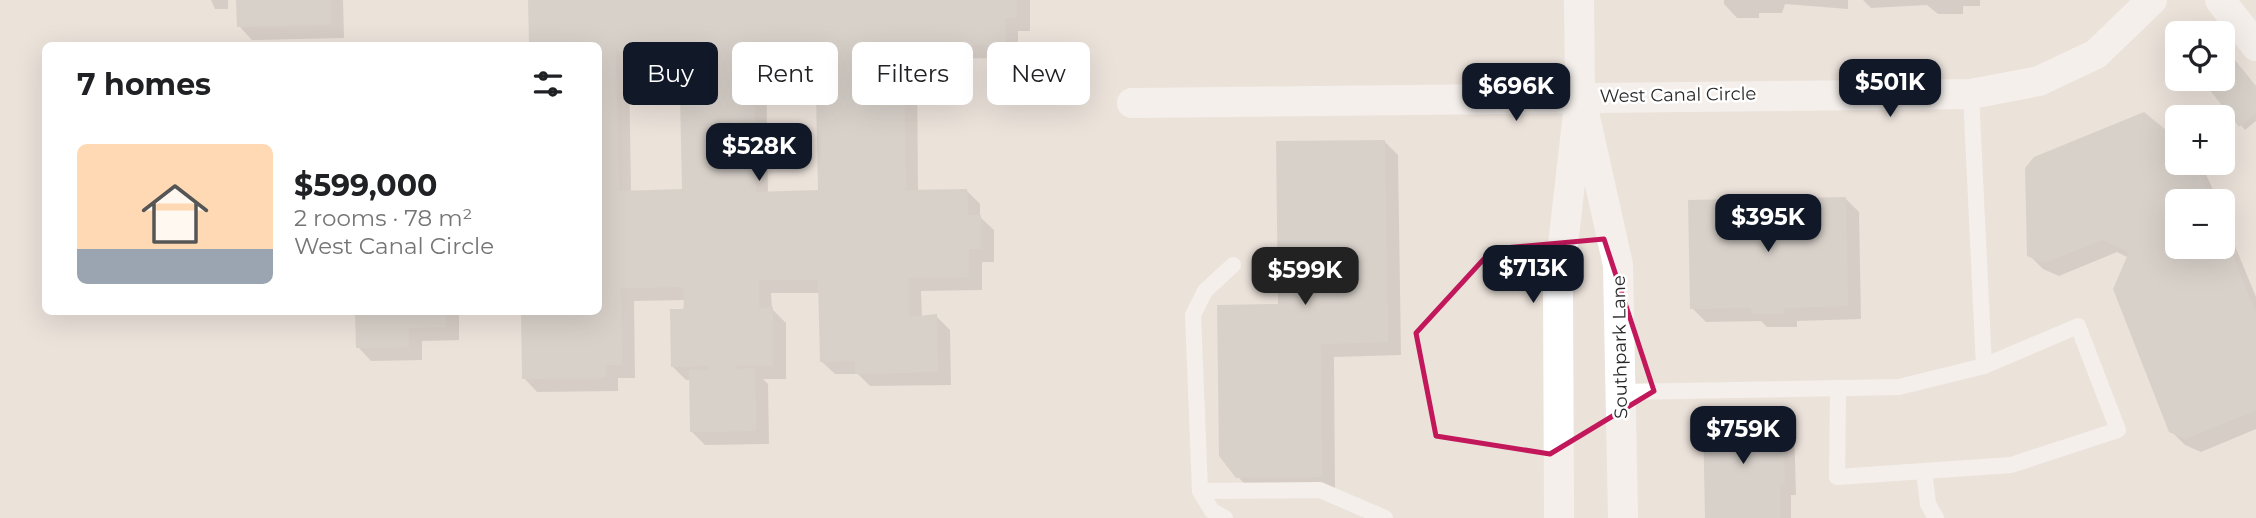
<!DOCTYPE html>
<html lang="en">
<head>
<meta charset="utf-8">
<style>
	body { margin:0; font-family:Montserrat,sans-serif; background:#f6f6f6; color:#202124; height:100vh; display:flex; flex-direction:column; font-size:26px; white-space:nowrap }
	* { box-sizing:border-box; margin:0 }
	p { font-size:23px; color:#757577 }
	.icon { flex:none; width:38px; height:38px; fill:none; stroke:currentColor; stroke-width:2; stroke-linecap:round; stroke-linejoin:round }
	.map { position:relative; flex:1; overflow:hidden }
	.sheet { position:absolute; left:42px; top:42px; width:560px; height:273px; display:flex; flex-direction:column; background:#fff; border-radius:10px; box-shadow:0 7px 28px #0002 }
	.sheet>* { flex:none }
	.top-card { position:absolute; left:623px; top:42px; width:665px; height:63px; display:flex; gap:14px }
	.fabs { position:absolute; left:2165px; top:21px; display:grid; gap:14px }
	.fabs a { display:grid; place-items:center; width:70px; height:70px; border-radius:10px; background:#fff; box-shadow:0 7px 28px #0002; font-size:35px }
	.price { position:absolute; translate:-50% -60px; padding:0 16px; border-radius:14px; background:#111827; color:#fff; font-size:23px; line-height:46px; filter:drop-shadow(0 2px 4px #0008) }
	.price::after { content:''; position:absolute; left:50%; top:42px; width:21px; height:16px; margin-left:-10px; background:inherit; clip-path:polygon(0 0,100% 0,50% 100%) }
	.price.selected { background:#222; color:#fff }
	ul { padding:0; list-style:none }
	li { display:flex; align-items:center; gap:21px; height:175px; padding:0 35px }
	li span { display:grid; place-items:center; flex:none; width:196px; height:140px; border-radius:10px; color:#555 }
	li>.icon { margin-inline-start:auto }
	span .icon { width:84px; height:84px; fill:#fffc; stroke-width:1 }
	li b { font-size:30px }
	h2 { display:flex; justify-content:space-between; align-items:center; height:84px; padding:0 35px; font-size:30px }
	.chip { padding:0 24px; border-radius:10px; background:#fff; box-shadow:0 7px 28px #0002; font-size:24px; line-height:63px }
	.chip.selected { background:#111827; color:#fff }
	.map>svg:first-child { display:block }
</style>
</head>
<body>
<div class="map">
<svg width="2256" height="518" viewBox="0 0 2256 518">
	<rect width="100%" height="100%" fill="#ebe2da"/>
	<g fill="#0003" fill-rule="evenodd">
		<path d="M211,0h17v9h-13z"/>
		<path d="M238,0h105l1,38 -92,2 -13,-14z"/>
		<path d="M530,0h500v31h-12v27l-101,1 1,133 49,-1 13,13v13l14,13v32h-12v28l-61,1 1,27 14,-2 14,14 1,55 -81,1 -12,-12h-23l-14,-13 -1,-68h-49l1,16 14,14v56h-23l5,5 1,60 -64,1 -13,-13 -1,-52h-5l-14,-14 13,-66 -51,1 1,77h-17v13l-81,1 -13,-14 -1,-66h75v-266zM817,62l3,130 -52,2 -2,-131zM681,63l2,128 -52,1 -2,-128z"/>
		<path d="M1724,0h124v9l-63,-5 -3,9h-23v5h-22l-13,-14z"/>
		<path d="M1863,0h117v6h-17v8h-25l-11,-9 -56,3z"/>
		<path d="M2203,79h19l34,8v34l-11,9z"/>
		<path d="M2177,141v22h24l17,38h-41v46h45v-33l34,83v132l-55,23 -16,-7 -14,-14 -42,-173 -12,-6 -58,24 -16,-7 -14,-14z"/>
		<path d="M1385,142l13,13 3,200 -67,2 1,133 -83,1 -14,-14z"/>
		<path d="M1845,198l14,14 2,107 -64,2v6h-30l-6,-6 -55,1 -14,-14z"/>
		<path d="M357,312h102v28l-37,1v19l-51,1 -13,-14z"/>
		<path d="M1782,416l12,12 2,67h-5v23h-84z"/>
	</g>
	<g fill="#c2bdb5" fill-rule="evenodd">
		<path d="M236,0h95v25l-94,2z"/>
		<path d="M528,0h489v18h-12l1,27 -102,1 2,144 61,-1 1,26h13v34h-12v28l-60,1v39l28,-3 1,58 -83,2v-13l-35,1 -2,-82h-59v28l14,-1v59h-37v3l19,-1 1,63 -66,1 -1,-62h20v-4l-38,1 -1,-58h14l-1,-22 -62,1 1,77h-17l1,13 -84,1 -1,-67h77v-266h-69zM815,49l3,141 -62,2 -2,-142zM679,50l3,139 -63,2 -3,-140z"/>
		<path d="M2222,44l34,42v28l-17,13 -38,-48h21z"/>
		<path d="M2144,112l33,27v24h18l16,38h-34v46h45l1,-16 33,83v96l-70,29 -17,-7 -56,-143 16,-37 -27,-12 -57,23 -18,-7 -2,-88 9,-11z"/>
		<path d="M1385,140l3,202 -67,2 1,133 -86,1 -17,-22 -2,-151 61,-1 -2,-163z"/>
		<path d="M1846,197l2,109 -64,2v6h-32l-1,-6 -61,1 -2,-109z"/>
		<path d="M355,312h91v15l-37,1v19l-53,1z"/>
		<path d="M1783,415l2,69h-5v34h-75l-2,-101z"/>
	</g>
	<g fill="none" stroke-linecap="round" stroke-linejoin="round">
		<g stroke="#fff" stroke-width="16">
			<path d="M1838,388l-1,89 174,-12 107,-35 -40,-104 -94,40"/>
			<path d="M1620,392l279,-5 85,-21 -13,-272"/>
			<path d="M1924,471l4,33 8,14"/>
			<path d="M1200,491l120,-1 65,28"/>
			<path d="M1225,518l-13,-7 -12,-20 -7,-176 12,-24 28,-26"/>
		</g>
		<g stroke="#fff" stroke-width="30">
			<path d="M2220,0l36,46"/>
			<path d="M1132,103l839,-9 68,-13 57,-27 56,-54"/>
			<path d="M1585,117l33,148 5,253"/>
			<path d="M1559,518l-1,-229 22,-193 -1,-96"/>
		</g>
	</g>
	<path d="M0 0H2256V518H0ZM1604,239l50,152 -104,63 -114,-18 -20,-103 77,-84z" fill="#ebe2da" fill-opacity=".55" fill-rule="evenodd"/>
	<path fill="none" stroke="#c2185b" stroke-width="5" stroke-linejoin="round" d="M1604,239l50,152 -104,63 -114,-18 -20,-103 77,-84z"/>
	<g text-anchor="middle" dominant-baseline="central" stroke-width="5" stroke-linejoin="round" paint-order="stroke">
		<g font-size="18" fill="#282828" stroke="#fff">
			<text transform="translate(1678 95) rotate(-1)">West Canal Circle</text>
			<text transform="translate(1620 347) rotate(-91)">Southpark Lane</text>
		</g>
	</g>
</svg>
<div class="fabs">
<a><svg class="icon" aria-label="locate" viewBox="0 0 24 24"><circle cx="12" cy="12" r="6"/><path d="M12 2v4M12 18v4M2 12h4M18 12h4"/></svg></a>
<a>+</a>
<a>−</a>
</div>
<b class="price" style="left:1890px;top:119px">$501K</b>
<b class="price" style="left:1516px;top:123px">$696K</b>
<b class="price" style="left:759px;top:183px">$528K</b>
<b class="price" style="left:1768px;top:254px">$395K</b>
<b class="price" style="left:1533px;top:305px">$713K</b>
<b class="price selected" style="left:1305px;top:307px">$599K</b>
<b class="price" style="left:1743px;top:466px">$759K</b>
<div class="top-card">
<a class="chip selected">Buy</a>
<a class="chip">Rent</a>
<a class="chip">Filters</a>
<a class="chip">New</a>
</div>
<section class="sheet">
<h2>7 homes<svg class="icon" aria-label="filters" viewBox="0 0 24 24"><path d="M4 7h16M4 17h16"/><circle cx="9" cy="7" r="2"/><circle cx="15" cy="17" r="2"/></svg></h2>
<ul>
<li><span style="background:linear-gradient(#ffd9b3 75%,#9aa5b1 0)"><svg class="icon" aria-label="home" viewBox="0 0 24 24"><path d="M3 11l9-7 9 7M6 9v11h12V9"/></svg></span><div><b>$599,000</b><p>2 rooms · 78 m²</p><p>West Canal Circle</p></div></li>
</ul>
</section>
</div>
</body>
</html>
